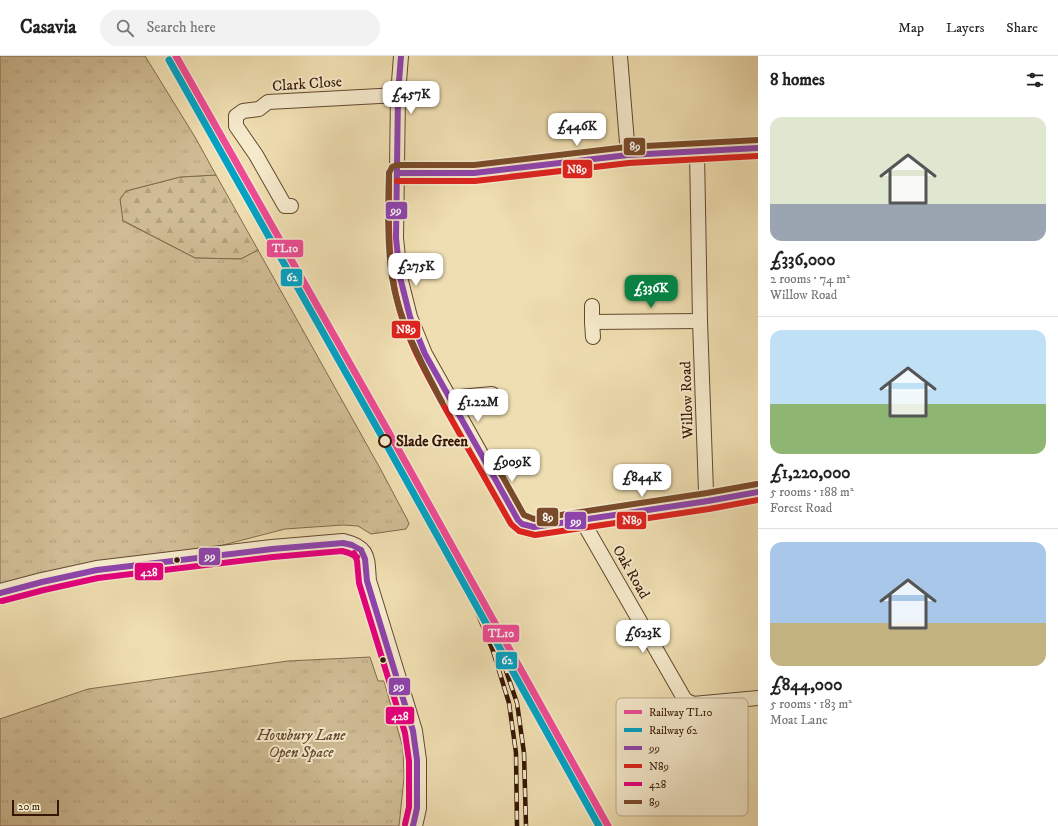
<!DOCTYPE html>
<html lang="en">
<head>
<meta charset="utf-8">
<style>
	body { margin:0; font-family:"IM FELL DW Pica",serif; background:#f2f2f2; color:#222; height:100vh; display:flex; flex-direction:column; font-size:15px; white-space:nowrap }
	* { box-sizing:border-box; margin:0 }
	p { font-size:13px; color:#767676 }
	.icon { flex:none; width:22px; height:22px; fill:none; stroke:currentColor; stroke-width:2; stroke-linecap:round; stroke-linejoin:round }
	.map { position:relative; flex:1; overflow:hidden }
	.side { display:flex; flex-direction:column; background:#fff; width:300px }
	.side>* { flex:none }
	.scale { position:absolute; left:12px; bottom:10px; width:47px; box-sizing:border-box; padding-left:4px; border:2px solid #351604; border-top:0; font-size:11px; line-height:14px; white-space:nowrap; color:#351604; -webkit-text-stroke:3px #f5eacc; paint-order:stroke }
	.price { position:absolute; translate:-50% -34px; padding:0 9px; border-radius:8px; background:#fff; color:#222; font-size:13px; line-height:26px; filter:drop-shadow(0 1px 2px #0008) }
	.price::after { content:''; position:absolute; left:50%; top:24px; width:12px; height:9px; margin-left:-6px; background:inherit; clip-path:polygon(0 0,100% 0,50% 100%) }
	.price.selected { background:#0b8043; color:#fff }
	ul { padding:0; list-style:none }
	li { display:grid; align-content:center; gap:8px; height:212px; padding:0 12px }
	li+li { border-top:1px solid #e0e0e0 }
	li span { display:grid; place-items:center; height:124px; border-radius:12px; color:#555 }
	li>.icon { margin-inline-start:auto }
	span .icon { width:72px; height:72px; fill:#fffc; stroke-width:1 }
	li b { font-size:17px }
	h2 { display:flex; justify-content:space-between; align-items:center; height:48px; padding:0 12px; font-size:17px }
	header { display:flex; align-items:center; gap:24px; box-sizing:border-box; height:56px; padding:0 20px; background:#fff; border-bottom:1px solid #e0e0e0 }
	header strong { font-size:19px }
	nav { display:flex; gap:22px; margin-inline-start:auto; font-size:14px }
	.search { width:280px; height:36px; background:#f2f2f2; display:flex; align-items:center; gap:10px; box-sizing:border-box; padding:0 14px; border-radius:22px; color:#767676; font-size:15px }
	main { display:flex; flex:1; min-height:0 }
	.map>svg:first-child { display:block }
</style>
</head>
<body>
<header>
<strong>Casavia</strong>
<div class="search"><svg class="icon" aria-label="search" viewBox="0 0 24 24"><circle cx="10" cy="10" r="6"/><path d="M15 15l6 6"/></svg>Search here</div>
<nav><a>Map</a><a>Layers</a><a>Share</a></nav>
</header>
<main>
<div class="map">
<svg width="758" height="770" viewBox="0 0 758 770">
	<defs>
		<pattern id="forest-firs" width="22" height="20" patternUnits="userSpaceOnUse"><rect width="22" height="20" fill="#cfbc94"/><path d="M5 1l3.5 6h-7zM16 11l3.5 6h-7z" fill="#b2a17e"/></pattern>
		<pattern id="park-tufts" width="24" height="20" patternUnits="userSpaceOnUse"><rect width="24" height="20" fill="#cfbc94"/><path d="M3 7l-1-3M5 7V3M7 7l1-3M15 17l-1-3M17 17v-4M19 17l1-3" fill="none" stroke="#b2a17e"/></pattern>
	</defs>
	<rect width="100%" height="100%" fill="#efdeb1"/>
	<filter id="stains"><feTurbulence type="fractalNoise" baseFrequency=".005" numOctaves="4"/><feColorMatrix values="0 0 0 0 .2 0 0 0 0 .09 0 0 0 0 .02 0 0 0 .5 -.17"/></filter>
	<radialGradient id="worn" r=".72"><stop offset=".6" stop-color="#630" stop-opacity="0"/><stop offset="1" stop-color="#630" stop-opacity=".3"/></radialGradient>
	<path fill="url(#forest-firs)" stroke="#82694c" d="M216,119l42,75 -17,9 -46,-1 -73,-38 -2,-21 6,-8 54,-14z"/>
	<g fill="url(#park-tufts)" stroke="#82694c">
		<path d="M0,0h145l50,81 21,38 -36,2 -54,14 -6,8 3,22 72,37 46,1 17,-9 123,220 26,49 2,5 -3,5 -35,5 -13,-8 -15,-1 -58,4 -81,21 -204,35z"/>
		<path d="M370,601l8,24h6l19,67 1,30 -5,48h-399v-107l88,-30 200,-28z"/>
	</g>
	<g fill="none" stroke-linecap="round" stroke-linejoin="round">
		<g stroke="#64482f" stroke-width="16">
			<g id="minor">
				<path d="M401,0l-3,39 -2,143 4,39 10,40 15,37 93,166 4,4 12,3 174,-26 50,-9"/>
				<path d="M620,0l8,99"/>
				<path d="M697,96l3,169 6,171 2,9"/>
				<path d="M397,117h77l154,-18 130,-7"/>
				<path d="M291,150h-6l-29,-51 -20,-29v-10l7,-5 16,-2 9,-7 130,-7"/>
				<path d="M592,250v16l108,-1"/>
				<path d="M592,266l1,15"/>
				<path d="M449,342l43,-4"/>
				<path d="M584,464l3,9 98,171 8,4 65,-6"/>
			</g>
		</g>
		<g stroke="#64482f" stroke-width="20">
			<path id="tertiary" d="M0,537l42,-11 55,-12 175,-21 71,-6c25,6 22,15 24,38l46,150 4,29v48l-4,18"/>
		</g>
		<use href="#minor" stroke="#f5eacc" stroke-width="14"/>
		<use href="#tertiary" stroke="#f5eacc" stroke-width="18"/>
		<g stroke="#351604" stroke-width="4.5">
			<g id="rail">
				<path d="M471,525l15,31 31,91 7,50 2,73"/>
				<path d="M466,529l27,66 16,52 7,50 1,73"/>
			</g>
		</g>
		<use href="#rail" stroke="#f5eacc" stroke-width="3" stroke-dasharray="9" stroke-linecap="butt"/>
		<g stroke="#f5eacc" stroke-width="9">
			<g id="bus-1">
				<path d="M401,0l-3,39 -2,143 4,39 10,40 15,37 93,166 4,4 12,3 174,-26 50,-9"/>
				<path d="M397,117h77l154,-18 130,-7"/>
				<path d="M361,494l4,9 2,22 46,150 4,29v48l-4,18"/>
				<path d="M0,537l42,-11 55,-12 175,-21 71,-6 9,2 9,5"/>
			</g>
		</g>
		<g stroke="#f5eacc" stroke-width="9">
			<g id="bus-2">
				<path d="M389,117c0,42 -2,85 8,127 9,39 29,73 48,108 22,39 44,77 66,116l8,7 16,4 174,-26 49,-9"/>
				<path d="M397,125h78l154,-18 129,-7"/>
			</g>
		</g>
		<g stroke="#f5eacc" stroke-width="9">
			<g id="bus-3">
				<path d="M354,497l3,8 2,22 46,150 4,28v46l-4,17"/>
				<path d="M2,545l42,-11 54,-12 175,-21 69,-6 7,2 8,4"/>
			</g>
		</g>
		<g stroke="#f5eacc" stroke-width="9">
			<g id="bus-4">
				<path d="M442,346c-21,-40 -43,-80 -50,-125 -5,-35 -4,-69 -3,-104l3,-6 5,-2h77l153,-18 131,-7"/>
				<path d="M491,400l33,59 10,4 173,-26 50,-9"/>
			</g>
		</g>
		<use href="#bus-1" stroke="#8e44ad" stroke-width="6"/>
		<use href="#bus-2" stroke="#dc241f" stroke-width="6"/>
		<use href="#bus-3" stroke="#e5007d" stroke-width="6"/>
		<use href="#bus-4" stroke="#7a4b2a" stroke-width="6"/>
		<g stroke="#f5eacc" stroke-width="10">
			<path id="rail-1" d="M176,0l216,382 216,388"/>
		</g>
		<g stroke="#f5eacc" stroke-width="10">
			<path id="rail-2" d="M169,4l216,382 214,384"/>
		</g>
		<use href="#rail-1" stroke="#ee4b95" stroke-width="7"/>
		<use href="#rail-2" stroke="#03a2c4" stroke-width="7"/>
	</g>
	<circle fill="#f5eacc" stroke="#351604" stroke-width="2" cx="385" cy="385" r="6"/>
	<g fill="#351604" stroke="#f5eacc" stroke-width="1.5">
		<circle cx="177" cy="504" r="3.5"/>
		<circle cx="383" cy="604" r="3.5"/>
	</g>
	<g text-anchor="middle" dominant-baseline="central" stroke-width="4" stroke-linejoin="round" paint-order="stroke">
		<g font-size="15" fill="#351604" stroke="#f5eacc">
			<text transform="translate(307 28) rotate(-4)">Clark Close</text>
			<text transform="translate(687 344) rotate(-92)">Willow Road</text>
			<text transform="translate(631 516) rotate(60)">Oak Road</text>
		</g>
		<g font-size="15" font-weight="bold" fill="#351604" stroke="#f5eacc" text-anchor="start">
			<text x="396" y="385">Slade Green</text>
		</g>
		<g font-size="15" font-style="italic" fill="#63482f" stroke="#f5eacc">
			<text x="301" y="679">Howbury Lane<tspan x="301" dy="17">Open Space</tspan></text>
		</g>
	</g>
	<rect x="616" y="642" width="132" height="118" rx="6" fill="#f5eacc" stroke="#bbaa90" stroke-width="1"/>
	<rect x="624" y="654" width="18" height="4" fill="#ee4b95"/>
	<rect x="624" y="672" width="18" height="4" fill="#03a2c4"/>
	<rect x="624" y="690" width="18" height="4" fill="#8e44ad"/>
	<rect x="624" y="708" width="18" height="4" fill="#dc241f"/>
	<rect x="624" y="726" width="18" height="4" fill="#e5007d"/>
	<rect x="624" y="744" width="18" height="4" fill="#7a4b2a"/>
	<g font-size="11" fill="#351604">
		<text x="649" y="660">Railway TL10</text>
		<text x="649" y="678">Railway 62</text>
		<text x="649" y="696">99</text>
		<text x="649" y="714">N89</text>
		<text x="649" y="732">428</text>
		<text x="649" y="750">89</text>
	</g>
	<g stroke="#f5eacc" stroke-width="1.5">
		<rect x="623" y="81" width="23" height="19" rx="4" fill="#7a4b2a"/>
		<rect x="562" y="103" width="31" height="20" rx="4" fill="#dc241f"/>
		<rect x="385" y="145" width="23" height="19" rx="4" fill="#8e44ad"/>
		<rect x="266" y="183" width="38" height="19" rx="4" fill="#ee4b95"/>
		<rect x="280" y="212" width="23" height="19" rx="4" fill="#03a2c4"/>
		<rect x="391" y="264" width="30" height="19" rx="4" fill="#dc241f"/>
		<rect x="536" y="451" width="23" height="20" rx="4" fill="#7a4b2a"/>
		<rect x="616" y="455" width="31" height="19" rx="4" fill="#dc241f"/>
		<rect x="564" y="455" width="23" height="19" rx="4" fill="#8e44ad"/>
		<rect x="198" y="491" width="23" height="19" rx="4" fill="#8e44ad"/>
		<rect x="134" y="506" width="30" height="19" rx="4" fill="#e5007d"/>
		<rect x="482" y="568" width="38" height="19" rx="4" fill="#ee4b95"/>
		<rect x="495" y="595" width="23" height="19" rx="4" fill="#03a2c4"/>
		<rect x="388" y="621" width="23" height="19" rx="4" fill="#8e44ad"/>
		<rect x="385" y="650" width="30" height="19" rx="4" fill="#e5007d"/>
	</g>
	<g font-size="11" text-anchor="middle" font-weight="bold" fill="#fff">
		<text x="635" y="94">89</text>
		<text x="577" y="117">N89</text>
		<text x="396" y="158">99</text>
		<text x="285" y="196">TL10</text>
		<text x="292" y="225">62</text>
		<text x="406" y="277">N89</text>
		<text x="548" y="465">89</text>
		<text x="632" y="468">N89</text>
		<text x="576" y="469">99</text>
		<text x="210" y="504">99</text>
		<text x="149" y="520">428</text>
		<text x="501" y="581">TL10</text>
		<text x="507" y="608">62</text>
		<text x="399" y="634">99</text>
		<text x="400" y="664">428</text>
	</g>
	<rect width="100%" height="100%" filter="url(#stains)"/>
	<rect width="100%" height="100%" fill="url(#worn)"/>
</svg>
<div class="scale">20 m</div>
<b class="price" style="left:411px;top:59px">£457K</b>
<b class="price" style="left:577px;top:91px">£446K</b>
<b class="price" style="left:416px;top:231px">£275K</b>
<b class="price selected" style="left:651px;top:253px">£336K</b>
<b class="price" style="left:478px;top:367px">£1.22M</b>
<b class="price" style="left:512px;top:427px">£909K</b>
<b class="price" style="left:642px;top:442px">£844K</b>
<b class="price" style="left:643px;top:598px">£623K</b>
</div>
<section class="side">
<h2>8 homes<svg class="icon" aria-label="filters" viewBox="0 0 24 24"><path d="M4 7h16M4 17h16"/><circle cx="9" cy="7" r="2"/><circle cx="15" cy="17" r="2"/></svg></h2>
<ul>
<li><span style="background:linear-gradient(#dfe7d0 70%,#9aa5b1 0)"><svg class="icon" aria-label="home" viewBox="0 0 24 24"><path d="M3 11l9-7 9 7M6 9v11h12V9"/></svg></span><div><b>£336,000</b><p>2 rooms · 74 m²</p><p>Willow Road</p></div></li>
<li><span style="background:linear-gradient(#bfe0f5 60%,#8fb573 0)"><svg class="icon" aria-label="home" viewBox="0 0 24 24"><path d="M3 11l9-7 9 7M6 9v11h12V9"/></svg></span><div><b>£1,220,000</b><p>5 rooms · 188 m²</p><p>Forest Road</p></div></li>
<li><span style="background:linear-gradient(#a9c7e8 65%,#c2b280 0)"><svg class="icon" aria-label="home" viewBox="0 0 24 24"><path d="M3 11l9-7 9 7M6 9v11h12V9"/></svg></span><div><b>£844,000</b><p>5 rooms · 183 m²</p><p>Moat Lane</p></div></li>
</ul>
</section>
</main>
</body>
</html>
